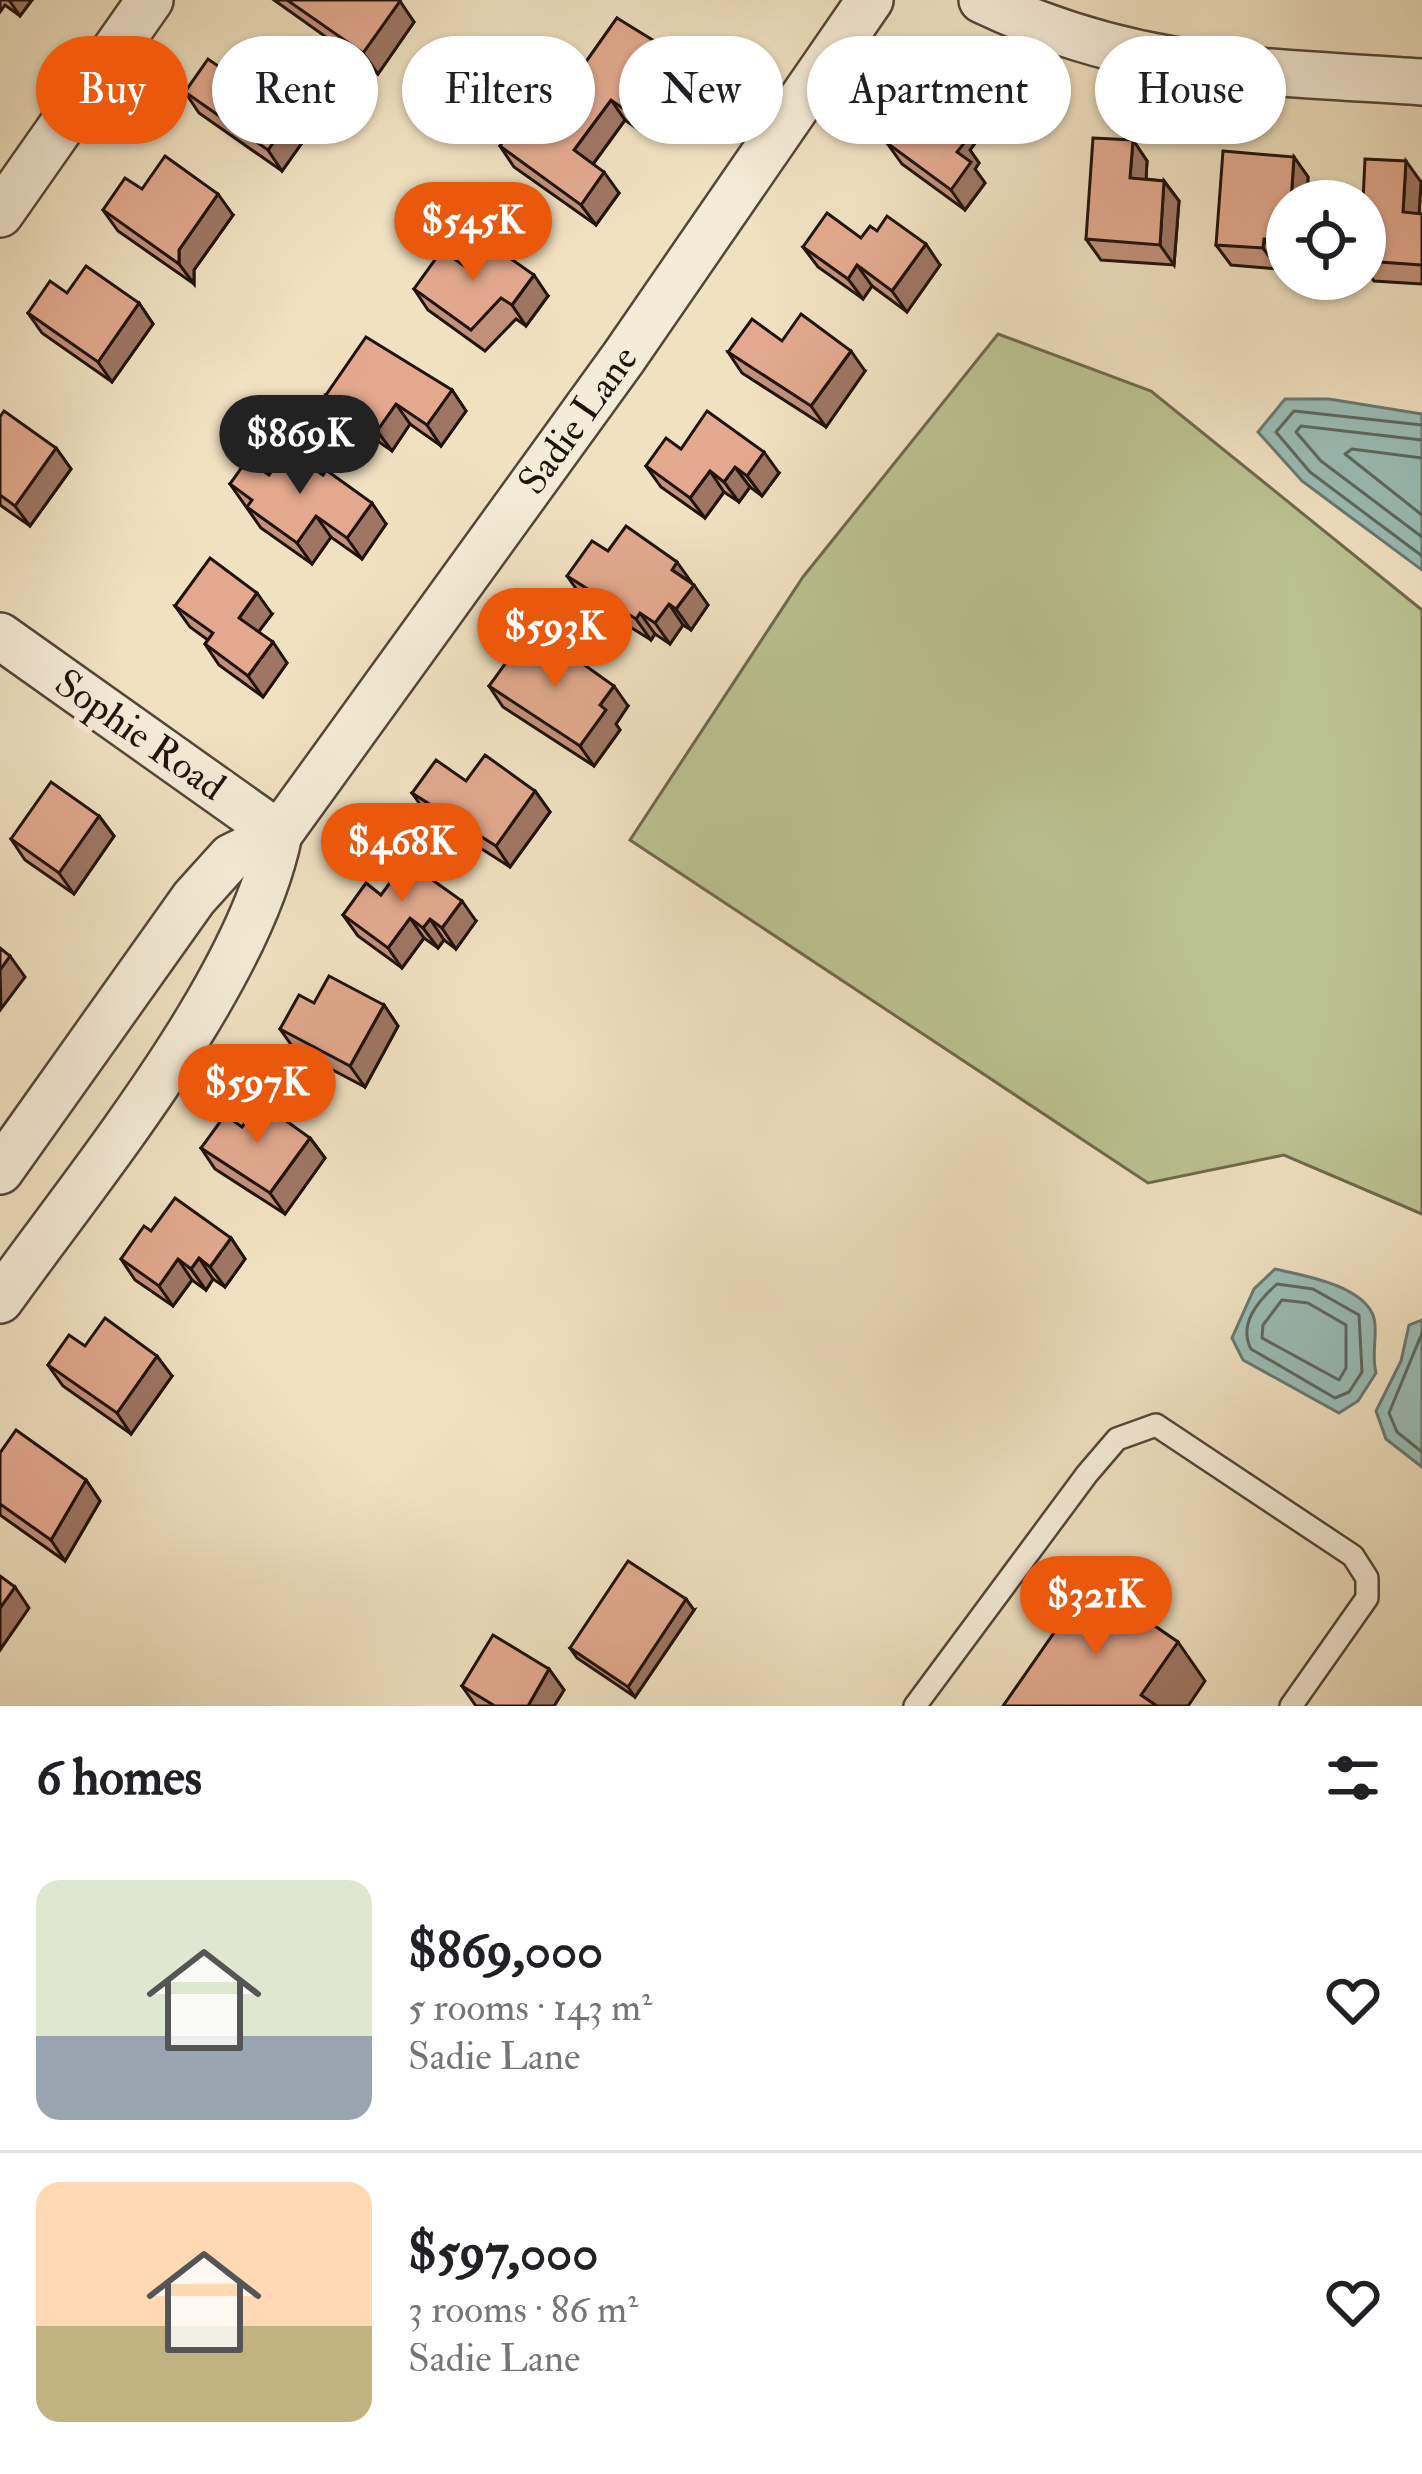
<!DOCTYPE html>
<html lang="en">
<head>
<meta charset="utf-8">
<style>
	body { margin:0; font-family:"IM FELL Double Pica",serif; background:#f6f6f6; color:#202124; height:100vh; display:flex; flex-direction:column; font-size:45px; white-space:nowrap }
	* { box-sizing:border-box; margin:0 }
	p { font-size:39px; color:#757577 }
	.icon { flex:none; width:66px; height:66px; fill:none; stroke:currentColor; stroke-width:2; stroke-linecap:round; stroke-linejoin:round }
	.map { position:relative; height:1706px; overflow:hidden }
	.sheet { display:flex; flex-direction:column; background:#fff; flex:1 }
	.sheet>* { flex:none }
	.guide { position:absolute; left:36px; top:36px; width:1350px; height:108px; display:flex; gap:24px }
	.fabs { position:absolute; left:1266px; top:180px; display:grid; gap:24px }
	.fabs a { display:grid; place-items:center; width:120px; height:120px; border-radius:50%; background:#fff; box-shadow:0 3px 9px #0004; font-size:60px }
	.price { position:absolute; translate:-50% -102px; padding:0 27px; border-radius:42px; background:#ea580c; color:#fff; font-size:39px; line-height:78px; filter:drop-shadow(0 3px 6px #0008) }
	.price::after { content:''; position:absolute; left:50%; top:72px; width:36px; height:27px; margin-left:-18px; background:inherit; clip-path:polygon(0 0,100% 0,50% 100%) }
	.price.active { background:#222; color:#fff }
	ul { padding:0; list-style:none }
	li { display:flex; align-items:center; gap:36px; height:300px; padding:0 36px }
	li+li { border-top:3px solid #e0e0e0 }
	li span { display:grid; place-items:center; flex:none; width:336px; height:240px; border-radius:24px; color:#555 }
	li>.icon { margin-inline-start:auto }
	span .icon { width:144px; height:144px; fill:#fffc; stroke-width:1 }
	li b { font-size:51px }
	h2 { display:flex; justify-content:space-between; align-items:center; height:144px; padding:0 36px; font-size:51px }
	.pill { padding:0 42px; border-radius:54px; background:#fff; box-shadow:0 3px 9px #0004; font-size:42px; line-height:108px }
	.pill.active { background:#ea580c; color:#fff }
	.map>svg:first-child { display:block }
</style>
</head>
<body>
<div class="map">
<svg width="1422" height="1706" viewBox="0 0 1422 1706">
	<rect width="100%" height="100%" fill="#f0e1c1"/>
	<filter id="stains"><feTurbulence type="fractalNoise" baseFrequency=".00167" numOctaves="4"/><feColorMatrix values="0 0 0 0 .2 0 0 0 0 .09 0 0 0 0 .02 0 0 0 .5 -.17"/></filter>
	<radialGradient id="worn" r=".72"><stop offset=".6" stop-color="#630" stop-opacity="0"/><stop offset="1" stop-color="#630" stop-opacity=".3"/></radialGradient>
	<path fill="#bbc292" stroke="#6e6a4e" stroke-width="3" d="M998,334l153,57 271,219v604l-138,-59 -136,28 -518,-343 173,-263z"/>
	<g fill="#9abdb6" stroke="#697972" stroke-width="3">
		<path d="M1285,399h44l93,15v156l-120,-89 -44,-49z"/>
		<path d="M1275,1269c28,6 90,17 99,49 4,17 -3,36 2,55l-18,28 -19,12 -96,-53 -11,-22 22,-49z"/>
		<path d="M1422,1320v147l-36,-28 -10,-28 25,-50 8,-36z"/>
	</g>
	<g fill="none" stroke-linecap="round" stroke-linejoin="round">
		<g stroke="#5d6860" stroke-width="3">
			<path d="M1422,425l-128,-14 -18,21 34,40 112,84"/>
			<path d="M1422,440l-121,-14 -5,6 25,29 101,76"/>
			<path d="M1422,458l-70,-9 -7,5 77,61"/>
			<path d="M1277,1284l36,5 46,26 3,57 -13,20 -14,6 -84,-49c-13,-25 7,-48 26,-65z"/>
			<path d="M1282,1300l26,3 38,22v43l-7,12 -77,-42 1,-13z"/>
			<path d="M1422,1333l-33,80 8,19 25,20"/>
		</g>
		<g stroke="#544638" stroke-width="26">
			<path id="service" d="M915,1706l172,-232 30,-35 39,-14 197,131 14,22v20l-76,108"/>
		</g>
		<g stroke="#544638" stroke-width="50">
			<g id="minor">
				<path d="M982,0c151,72 277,71 440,82"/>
				<path d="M0,214l150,-214"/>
				<path d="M0,636l279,198"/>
				<path d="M0,1171l194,-273 37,-41 48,-23"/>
				<path d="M0,1300c90,-126 249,-316 279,-466l345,-477 246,-357"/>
			</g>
		</g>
		<use href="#service" stroke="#f5ecd7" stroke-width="21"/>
		<use href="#minor" stroke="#f5ecd7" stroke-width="45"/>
	</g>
	<g fill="#c2917a" stroke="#20120b" stroke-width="3">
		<path d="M0,0h32l-12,16 -15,-11 -5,7z"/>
		<path d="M274,0h124l16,22 -36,52z"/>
		<path d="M617,18l83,63 -24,34 -14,-10 -20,27 -17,-12 -32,44 26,29 -23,32 -82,-58 -14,-21 59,-46z"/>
		<path d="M238,80l85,33 -41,58 -83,-58 -14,-21z"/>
		<path d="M902,104l86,21 -18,25 9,13 -4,6 10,14 -20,27 -63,-46 -15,-21 21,-29z"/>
		<path d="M1133,140l14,21 -1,18 18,2 15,20 -5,64 -73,-5 -15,-21z"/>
		<path d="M1294,157l14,20 -1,24h-20v59l-9,-1v10l-47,-4 -15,-20z"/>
		<path d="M1421,182l-2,31 3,1v70l-48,-3 -9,-13v-67z"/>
		<path d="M142,189l91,26 -39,55v14l-76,-53 -15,-21z"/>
		<path d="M861,238l79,27 -33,47 -35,-26 -9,13 -45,-32 -15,-20z"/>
		<path d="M467,268l81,28 -22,30 -10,-7 -31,32 -57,-41 -14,-21z"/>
		<path d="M67,293l72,10 14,21 -41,58 -70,-49 -14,-20z"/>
		<path d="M728,352l137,19 -39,56 -84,-54z"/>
		<path d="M452,390l14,21 -25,35 -31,-22 -18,27 -52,-36 -14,-20z"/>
		<path d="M0,417l56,31 15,21 -41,57 -30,-21z"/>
		<path d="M681,449l98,24 -17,23 -12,-9 -11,15 -15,-10 -19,26 -44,-31 -15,-21z"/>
		<path d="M269,475l117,49 -24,35 -31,-22 -19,27 -51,-36 -31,-44z"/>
		<path d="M608,551l83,32 17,22 -17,25 -8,-5 -13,19 -15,-10 -4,6 -69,-43 -15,-21z"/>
		<path d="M175,606l97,8 -14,18 29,31 -24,34 -44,-32 -14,-21 3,-4 -18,-13z"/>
		<path d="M526,662l102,44 -12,18 4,6 -26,36 -91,-59 -14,-21z"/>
		<path d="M466,781l69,10 15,21 -40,55 -83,-53 -15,-21z"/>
		<path d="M99,816l15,20 -40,58 -49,-34 -14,-21z"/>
		<path d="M381,895l95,26 -20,28 -12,-9 -6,8 -14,-10 -22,30 -44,-32 -15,-21z"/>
		<path d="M314,1003l70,2 14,21 -33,61 -70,-37 -15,-21z"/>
		<path d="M242,1127l68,11 15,20 -40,56 -70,-45 -14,-21z"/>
		<path d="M151,1231l80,7 14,21 -20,28 -12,-8 -7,11 -14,-10 -19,26 -38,-26 -14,-21z"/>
		<path d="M85,1346l87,30 -41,58 -68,-48 -15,-21z"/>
		<path d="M0,1453l86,27 14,21 -35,60 -65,-46z"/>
		<path d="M694,1610l-59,87 -58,-39 -7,-10z"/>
		<path d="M549,1669l15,21 -10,16h-78l-14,-20z"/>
	</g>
	<g fill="#9e7663" stroke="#20120b" stroke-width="3">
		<path d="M9,0h23l-12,16z"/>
		<path d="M400,1l14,21 -36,52 -15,-21z"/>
		<path d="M685,60l15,21 -24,34 -15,-21z"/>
		<path d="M647,84l15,21 -20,27 -14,-20z"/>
		<path d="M309,92l14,21 -41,58 -14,-21z"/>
		<path d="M611,100l14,20 -37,51 -14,-21z"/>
		<path d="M974,105l14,20 -18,25 9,13 -4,6 10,14 -20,27 -14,-20 6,-38 -4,-19z"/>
		<path d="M1133,140l14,21 -2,38 -15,-21z"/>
		<path d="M1294,157l14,20 -1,24h-16z"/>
		<path d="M1406,161l15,21 -3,51 -15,-21z"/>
		<path d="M604,172l15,21 -23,32 -15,-20z"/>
		<path d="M1164,181l15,20 -5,64 -14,-20z"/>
		<path d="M218,194l15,21 -39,55v14l-15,-20v-14z"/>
		<path d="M1264,239l14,20v10l-15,-21z"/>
		<path d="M926,244l14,21 -33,47 -15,-21z"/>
		<path d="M857,265l15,21 -9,13 -15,-20z"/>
		<path d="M534,275l14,21 -22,30 -14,-21z"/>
		<path d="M139,303l14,21 -41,58 -14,-20z"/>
		<path d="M851,351l14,20 -39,56 -15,-21z"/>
		<path d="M452,390l14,21 -25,35 -14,-21z"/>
		<path d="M396,404l14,20 -18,27 -15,-20z"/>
		<path d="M56,448l15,21 -41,57 -15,-20z"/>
		<path d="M764,452l15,21 -17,23 -15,-20z"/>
		<path d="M735,467l15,20 -11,15 -15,-20z"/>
		<path d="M710,471l14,21 -19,26 -15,-20z"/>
		<path d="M372,503l14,21 -24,35 -15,-21z"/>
		<path d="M316,516l15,21 -19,27 -15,-21z"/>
		<path d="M677,562l15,21 -20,-13z"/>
		<path d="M694,585l14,20 -17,25 -15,-21z"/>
		<path d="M257,593l15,21 -19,25 -14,-21z"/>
		<path d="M669,604l14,21 -13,19 -15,-21z"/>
		<path d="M640,613l15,21 -4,6 -15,-21z"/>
		<path d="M273,642l14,21 -24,34 -15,-21z"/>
		<path d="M614,686l14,20 -12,18 4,6 -26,36 -14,-20 20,-41z"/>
		<path d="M535,791l15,21 -40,55 -14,-21z"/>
		<path d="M99,816l15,20 -40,58 -15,-21z"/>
		<path d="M462,901l14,20 -20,28 -14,-21z"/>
		<path d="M410,918l14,20 -22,30 -14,-20z"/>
		<path d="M430,919l14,21 -6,8 -15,-20z"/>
		<path d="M10,956l15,21 -24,32 -1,-39z"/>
		<path d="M384,1005l14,21 -33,61 -15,-21z"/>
		<path d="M310,1138l15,20 -40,56 -15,-21z"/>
		<path d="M231,1238l14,21 -20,28 -15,-20z"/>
		<path d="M199,1258l14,21 -7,11 -15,-21z"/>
		<path d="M178,1259l14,21 -19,26 -14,-20z"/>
		<path d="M157,1356l15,20 -41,58 -14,-21z"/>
		<path d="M86,1480l14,21 -35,60 -14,-21z"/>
		<path d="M15,1587l14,21 -29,42v-42z"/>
		<path d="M686,1599l8,11 -59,87 -7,-10z"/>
		<path d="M1178,1642l27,39 -17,25h-39l-8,-11z"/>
		<path d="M549,1669l15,21 -10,16h-26z"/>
	</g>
	<g fill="#e2a98e" stroke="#20120b" stroke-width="3">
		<path d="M287,0h111l2,1 -37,52z"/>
		<path d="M617,18l68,42 -24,34 -14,-10 -19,28 -17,-12 -37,50 30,22 -23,33 -81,-59 42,-59 17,13z"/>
		<path d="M256,54l53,38 -41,58 -83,-58 23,-33 30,21z"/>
		<path d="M926,70l48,35 -21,28 12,9 -8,10 14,10 -20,28 -64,-47 24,-32 -9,-7z"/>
		<path d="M1093,138l40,2 -3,38 34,3 -4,64 -74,-6z"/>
		<path d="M1223,151l71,6 -3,44h-4v39l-23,-1 -1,9 -47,-3z"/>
		<path d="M165,156l53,38 -39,56v14l-76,-54 22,-32 17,11z"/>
		<path d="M1365,159l41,2 -3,51 19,2v51l-57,-4v-60h-2z"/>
		<path d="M827,213l34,25 9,-12 7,5 10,-15 39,28 -34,47 -35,-26 -9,14 -45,-32z"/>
		<path d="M487,242l47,33 -22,30 -11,-7 -30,32 -57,-41 28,-39 25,18z"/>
		<path d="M86,266l53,37 -41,59 -70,-49 22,-32 17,12z"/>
		<path d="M801,314l50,37 -40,55 -83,-54 24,-33 30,22z"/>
		<path d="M366,337l86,53 -25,35 -31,-21 -19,27 -51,-36z"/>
		<path d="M4,411l52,37 -41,58 -15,-11v-78z"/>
		<path d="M707,411l57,41 -17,24 -12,-9 -11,15 -14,-11 -20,27 -44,-32 20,-28 15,11z"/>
		<path d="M286,449l37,26 3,-5 46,33 -25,35 -31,-22 -19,27 -50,-36 5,-7 -22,-16 17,-24 22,15z"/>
		<path d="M626,526l51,36 -5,8 22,15 -18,24 -7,-5 -14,19 -15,-10 -4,6 -69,-43 25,-35 16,10z"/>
		<path d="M210,558l47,35 -18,25 34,24 -25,34 -43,-32 8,-11 -38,-27z"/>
		<path d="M544,636l70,50 -14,19 6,5 -26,36 -91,-60 24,-33 13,9z"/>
		<path d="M485,755l50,36 -39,55 -84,-53 24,-33 30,21z"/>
		<path d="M51,782l48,34 -40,57 -48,-34z"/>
		<path d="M406,861l56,40 -20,27 -12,-9 -7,9 -13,-10 -22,30 -45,-33 23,-32 15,12z"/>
		<path d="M0,948l10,8 -10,14z"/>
		<path d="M329,976l55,29 -34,61 -70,-37 19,-34 15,8z"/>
		<path d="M260,1102l50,36 -40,55 -69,-45 24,-33 17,12z"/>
		<path d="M175,1198l56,40 -21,29 -11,-9 -8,11 -13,-10 -19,27 -38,-27 23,-33 7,5z"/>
		<path d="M105,1318l52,38 -40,57 -69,-48 21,-30 16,11z"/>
		<path d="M16,1430l70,50 -35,60 -51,-36v-51z"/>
		<path d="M628,1561l58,38 -58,88 -58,-39z"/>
		<path d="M0,1576l15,11 -15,21z"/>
		<path d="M1090,1581l88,61 -37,53 16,11h-154z"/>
		<path d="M493,1635l56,34 -21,37h-33l-33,-20z"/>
	</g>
	<g text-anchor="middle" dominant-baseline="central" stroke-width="12" stroke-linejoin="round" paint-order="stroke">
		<g font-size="39" fill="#20120b" stroke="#f5ecd7">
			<text transform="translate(578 420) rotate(-54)">Sadie Lane</text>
			<text transform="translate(140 735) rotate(35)">Sophie Road</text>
		</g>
	</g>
	<rect width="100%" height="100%" filter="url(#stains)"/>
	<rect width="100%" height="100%" fill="url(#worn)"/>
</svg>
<div class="fabs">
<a><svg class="icon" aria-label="locate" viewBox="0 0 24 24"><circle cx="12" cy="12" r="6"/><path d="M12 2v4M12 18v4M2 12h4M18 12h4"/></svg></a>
</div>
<b class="price" style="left:473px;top:284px">$545K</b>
<b class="price active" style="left:300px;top:497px">$869K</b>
<b class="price" style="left:555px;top:690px">$593K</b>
<b class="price" style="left:402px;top:905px">$468K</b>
<b class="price" style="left:257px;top:1146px">$597K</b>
<b class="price" style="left:1096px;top:1658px">$321K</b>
<div class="guide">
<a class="pill active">Buy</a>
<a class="pill">Rent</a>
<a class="pill">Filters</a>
<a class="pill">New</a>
<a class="pill">Apartment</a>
<a class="pill">House</a>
</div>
</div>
<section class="sheet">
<h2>6 homes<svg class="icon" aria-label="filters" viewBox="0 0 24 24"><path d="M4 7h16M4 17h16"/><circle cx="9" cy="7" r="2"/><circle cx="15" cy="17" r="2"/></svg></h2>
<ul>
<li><span style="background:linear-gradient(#dfe7d0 65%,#9aa5b1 0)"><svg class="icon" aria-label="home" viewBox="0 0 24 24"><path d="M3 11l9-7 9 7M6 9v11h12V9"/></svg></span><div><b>$869,000</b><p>5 rooms · 143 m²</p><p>Sadie Lane</p></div><svg class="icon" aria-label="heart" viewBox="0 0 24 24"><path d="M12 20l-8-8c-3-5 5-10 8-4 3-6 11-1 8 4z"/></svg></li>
<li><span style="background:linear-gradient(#ffd9b3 60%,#c2b280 0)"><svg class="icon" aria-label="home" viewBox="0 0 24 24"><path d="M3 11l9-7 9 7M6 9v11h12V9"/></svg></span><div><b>$597,000</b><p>3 rooms · 86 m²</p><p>Sadie Lane</p></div><svg class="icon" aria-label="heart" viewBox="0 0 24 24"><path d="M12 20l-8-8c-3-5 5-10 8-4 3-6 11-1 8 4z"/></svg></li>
</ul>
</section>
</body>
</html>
